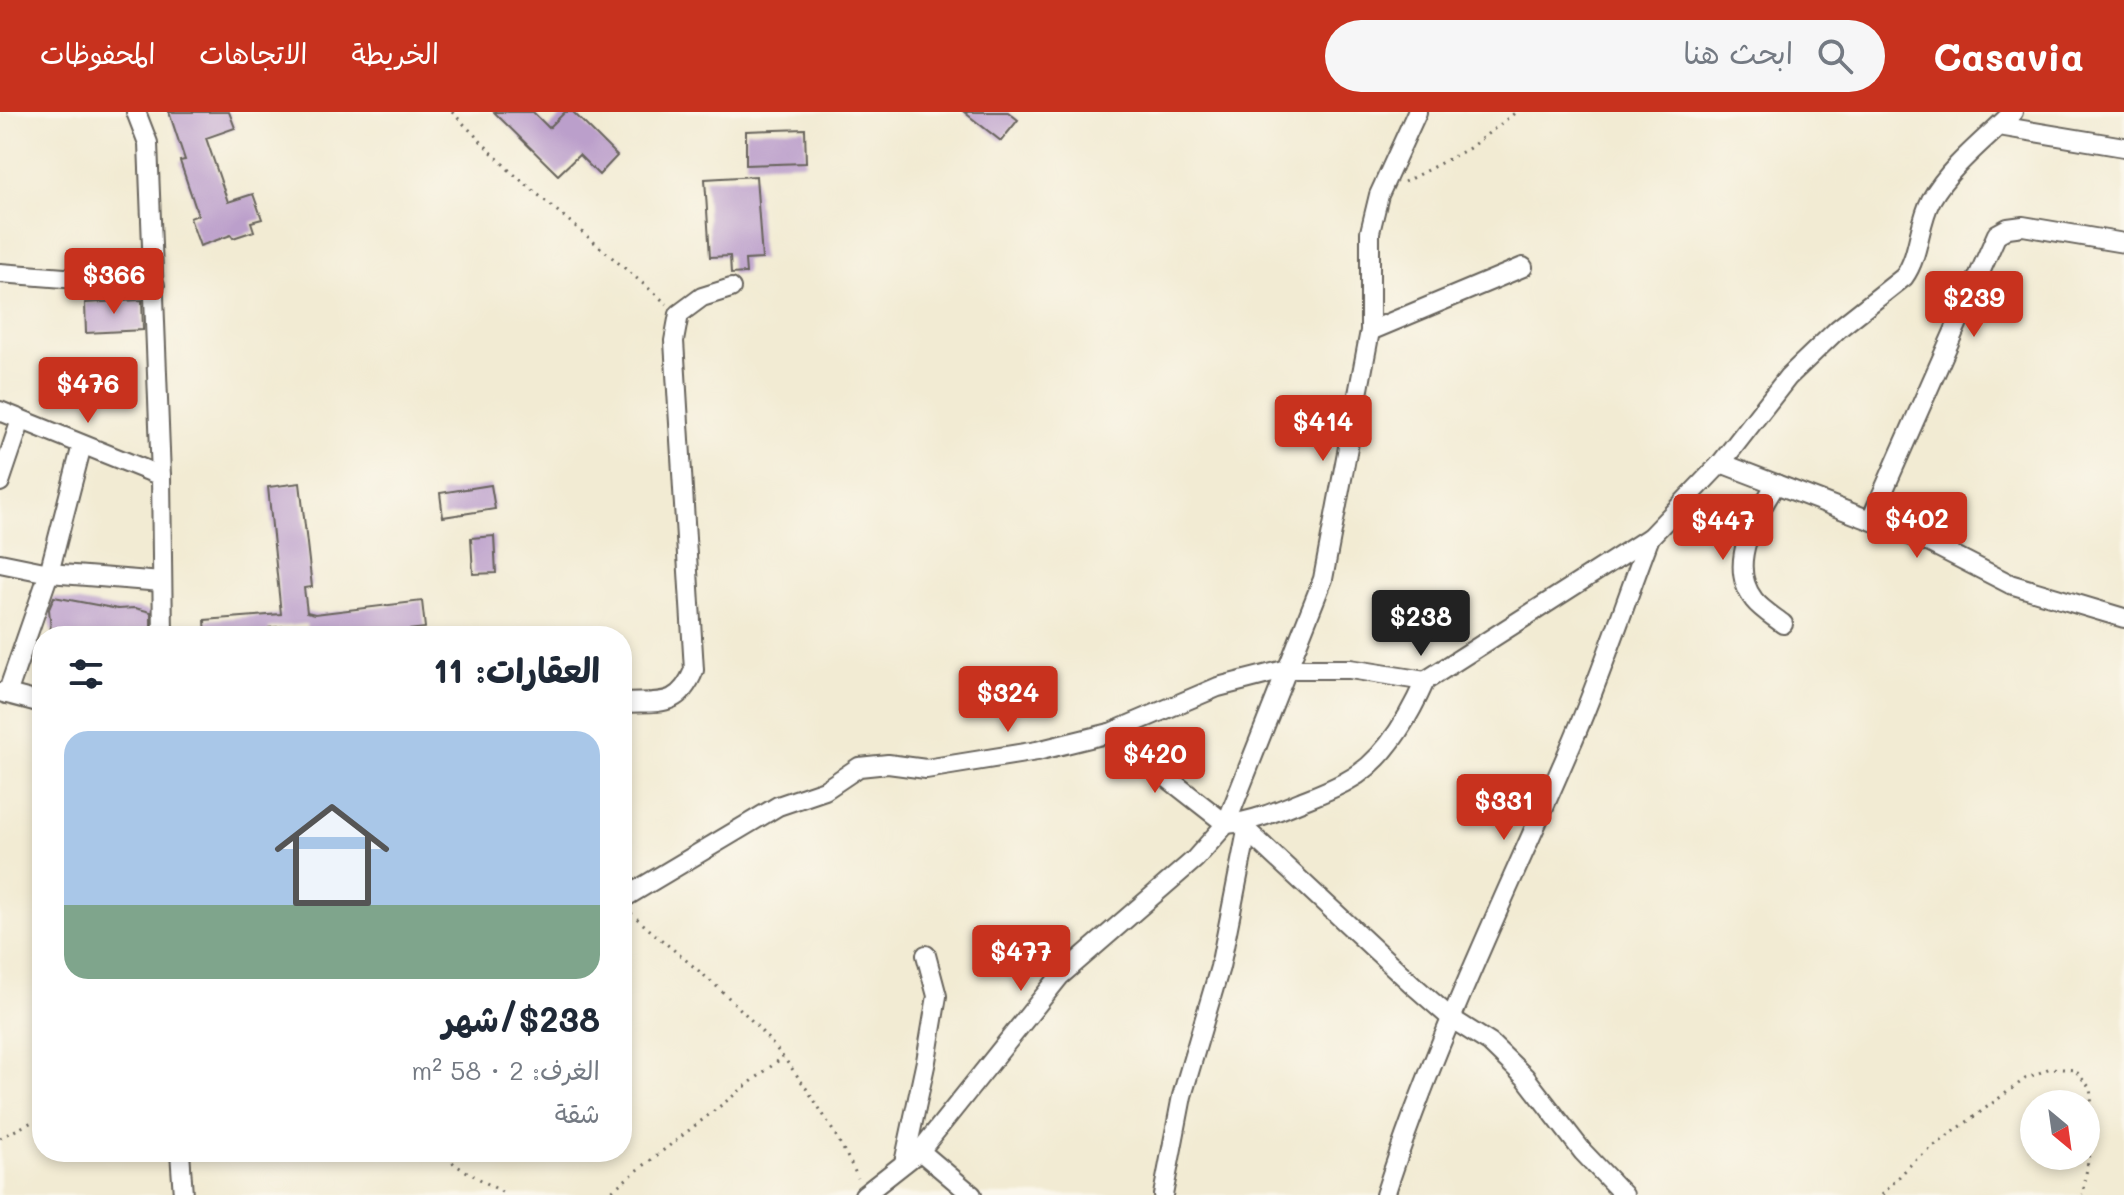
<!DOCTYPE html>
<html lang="ar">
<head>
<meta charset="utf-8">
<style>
	body { margin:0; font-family:Mali,"Playpen Sans Arabic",sans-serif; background:#f6f6f7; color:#1f2937; direction:rtl; height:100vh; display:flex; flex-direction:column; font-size:30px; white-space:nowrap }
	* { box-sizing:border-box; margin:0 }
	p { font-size:26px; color:#747a83 }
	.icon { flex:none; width:44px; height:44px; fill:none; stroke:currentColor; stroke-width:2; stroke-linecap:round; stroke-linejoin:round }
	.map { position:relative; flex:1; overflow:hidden; direction:ltr }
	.drawer { position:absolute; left:32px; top:514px; width:600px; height:536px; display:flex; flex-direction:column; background:#fff; border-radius:32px; box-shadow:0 4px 12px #0003; direction:rtl }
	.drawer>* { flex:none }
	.needle { width:52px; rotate:151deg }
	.buttons { position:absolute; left:2020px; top:978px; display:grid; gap:16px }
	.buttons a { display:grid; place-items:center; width:80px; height:80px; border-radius:50%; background:#fff; box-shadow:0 4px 12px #0003; font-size:40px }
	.price { position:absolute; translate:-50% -68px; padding:0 18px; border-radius:8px; background:#c8321e; color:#fff; font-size:26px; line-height:52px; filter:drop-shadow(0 2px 4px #0008) }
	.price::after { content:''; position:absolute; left:50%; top:48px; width:24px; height:18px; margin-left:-12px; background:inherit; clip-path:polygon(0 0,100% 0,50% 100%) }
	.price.current { background:#222; color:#fff }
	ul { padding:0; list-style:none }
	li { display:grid; align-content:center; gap:16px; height:424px; padding:0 32px }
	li+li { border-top:2px solid #e0e1e3 }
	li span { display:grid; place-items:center; height:248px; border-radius:24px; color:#555 }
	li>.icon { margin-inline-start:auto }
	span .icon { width:144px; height:144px; fill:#fffc; stroke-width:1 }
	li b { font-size:34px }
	h2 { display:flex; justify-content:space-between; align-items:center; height:96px; padding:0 32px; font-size:34px }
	header { display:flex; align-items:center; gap:48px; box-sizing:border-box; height:112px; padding:0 40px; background:#c8321e; color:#fff }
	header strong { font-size:38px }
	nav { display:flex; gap:44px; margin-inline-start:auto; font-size:28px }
	.search { width:560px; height:72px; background:#f6f6f7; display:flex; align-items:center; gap:20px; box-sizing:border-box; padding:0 28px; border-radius:44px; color:#747a83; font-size:30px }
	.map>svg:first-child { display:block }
</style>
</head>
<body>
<header>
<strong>Casavia</strong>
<div class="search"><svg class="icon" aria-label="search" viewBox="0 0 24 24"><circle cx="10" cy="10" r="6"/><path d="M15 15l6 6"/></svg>ابحث هنا</div>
<nav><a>الخريطة</a><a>الاتجاهات</a><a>المحفوظات</a></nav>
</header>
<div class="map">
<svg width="2124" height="1083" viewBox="0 0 2124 1083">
	<rect width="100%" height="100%" fill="#fbf7ec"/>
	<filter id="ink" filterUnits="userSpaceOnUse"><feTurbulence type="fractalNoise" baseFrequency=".0125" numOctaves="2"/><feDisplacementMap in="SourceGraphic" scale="16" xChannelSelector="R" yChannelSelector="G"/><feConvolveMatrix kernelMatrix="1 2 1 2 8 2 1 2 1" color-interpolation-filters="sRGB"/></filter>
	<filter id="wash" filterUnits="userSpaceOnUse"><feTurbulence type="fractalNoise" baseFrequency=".006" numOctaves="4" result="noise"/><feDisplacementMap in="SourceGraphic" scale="32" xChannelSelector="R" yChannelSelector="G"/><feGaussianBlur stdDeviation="1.8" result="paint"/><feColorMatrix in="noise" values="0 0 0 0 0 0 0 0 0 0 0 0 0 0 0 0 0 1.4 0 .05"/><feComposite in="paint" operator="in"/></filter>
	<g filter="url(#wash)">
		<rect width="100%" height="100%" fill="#f2ebd3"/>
		<g id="blocks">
			<g fill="#bb9fcb">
				<path d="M169,0h60l6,16 -29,10 22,64 25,-8 9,25 -11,3 3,9 -21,7 -2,-3 -31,11 -10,-28 8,-3 -18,-54 5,-1z"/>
				<path d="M494,0h39l16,16 16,-16h8l44,44 -18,19 -20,-20 -21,20z"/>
				<path d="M964,0h44l10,8 -17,21z"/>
				<path d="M805,17l1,34 -60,2v-34z"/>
				<path d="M756,64l6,83 -17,1 1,13 -15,1 -1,-18 -20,1 -5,-78z"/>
				<path d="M142,188l1,30 -57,3 -1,-30z"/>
				<path d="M300,371l12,104 -8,1 3,24 8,2 107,-13 3,27 -65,8h-53l-1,-12 -37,4v8h-63l-1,-16 76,-6 -13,-127z"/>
				<path d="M491,373l4,24 -52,8 -3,-24z"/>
				<path d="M494,424l2,37 -23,1 -2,-36z"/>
				<path d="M54,485l64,12 17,-1 16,4v24h-79l-21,-5 -2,-22z"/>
			</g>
		</g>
	</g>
	<g filter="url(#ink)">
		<use href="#blocks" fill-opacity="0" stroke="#67645c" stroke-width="2"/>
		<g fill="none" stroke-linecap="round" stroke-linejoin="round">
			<g stroke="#67645c" stroke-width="22">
				<g id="minor">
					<path d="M136,0l12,31 13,333 2,160"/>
					<path d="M1999,14l125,21"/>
					<path d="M0,161l155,12"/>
					<path d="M1370,219l153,-64"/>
					<path d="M0,299l161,65"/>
					<path d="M1721,351l209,80 80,41 114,34"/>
					<path d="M0,370l21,-62"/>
					<path d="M1776,372c-20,32 -50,80 -22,116 7,9 20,17 29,24"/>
					<path d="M1871,407l126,-285 11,-6 15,-2 101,17"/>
					<path d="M0,451l49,10 113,9"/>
					<path d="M0,580l42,11"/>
					<path d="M7,582l42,-121 33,-128"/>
					<path d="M622,591c37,-2 56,6 72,-33l-20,-329 5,-27 23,-17 29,-9"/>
					<path d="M1110,621l116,91c26,-2 52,-13 76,-23 15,-6 31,-12 45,-20 37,-19 62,-64 78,-100l225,-144 71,-74 67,-86 50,-48 66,-52c16,-22 14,-53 27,-77 19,-34 55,-61 82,-88"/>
					<path d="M1239,711l174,162 39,34 38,24 35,34 58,75 41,43"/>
					<path d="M622,787l156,-93 47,-16 34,-23 29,-3 38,5 111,-18 73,-18 108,-46 70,-18h62l75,12"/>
					<path d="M920,1039l52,44"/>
					<path d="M180,1040l3,43"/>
					<path d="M904,1051l22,-102 11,-65 -11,-41"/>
					<path d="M864,1083l56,-44 140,-175 135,-117 31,-35 97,-245 47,-248v-99l9,-37 38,-83"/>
					<path d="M1163,1083l19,-99 38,-129 27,-136"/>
					<path d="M1385,1083c49,-152 120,-297 183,-443 31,-70 55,-144 82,-215"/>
				</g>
			</g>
			<g stroke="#67645c" stroke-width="3" stroke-dasharray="2 6" stroke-linecap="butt">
				<path d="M452,0l57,58 158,134"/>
				<path d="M1404,70l64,-33 48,-37"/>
				<path d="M631,801c32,30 67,55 98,85 55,52 96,112 129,180"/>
				<path d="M0,1026l42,-21"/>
				<path d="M440,1040l17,14 50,29"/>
				<path d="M606,1083l177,-138"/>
				<path d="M1882,1083l32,-34 111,-82 25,-11 25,2 15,18 2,18 -1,34 -8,55"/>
			</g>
			<use href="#minor" stroke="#fff" stroke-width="18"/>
		</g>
	</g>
</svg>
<div class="buttons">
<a><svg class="needle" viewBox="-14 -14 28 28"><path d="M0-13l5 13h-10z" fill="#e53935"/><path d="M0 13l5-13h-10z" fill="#747a83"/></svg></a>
</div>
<b class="price" style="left:114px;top:204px">$366</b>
<b class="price" style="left:1974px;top:227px">$239</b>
<b class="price" style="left:88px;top:313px">$476</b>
<b class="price" style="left:1323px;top:351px">$414</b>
<b class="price" style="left:1917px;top:448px">$402</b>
<b class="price" style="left:1723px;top:450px">$447</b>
<b class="price current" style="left:1421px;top:546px">$238</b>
<b class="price" style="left:1008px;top:622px">$324</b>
<b class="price" style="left:1155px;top:683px">$420</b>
<b class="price" style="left:1504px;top:730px">$331</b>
<b class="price" style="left:1021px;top:881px">$477</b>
<section class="drawer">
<h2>العقارات: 11<svg class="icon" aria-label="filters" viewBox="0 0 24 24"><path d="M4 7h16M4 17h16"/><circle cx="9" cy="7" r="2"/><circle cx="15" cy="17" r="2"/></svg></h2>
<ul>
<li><span style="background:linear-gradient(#a9c7e8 70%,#7fa58c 0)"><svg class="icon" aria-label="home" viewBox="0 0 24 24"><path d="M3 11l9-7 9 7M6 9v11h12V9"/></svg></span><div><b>$238/شهر</b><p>الغرف: 2 · 58 m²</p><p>شقة</p></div></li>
</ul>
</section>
</div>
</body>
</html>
